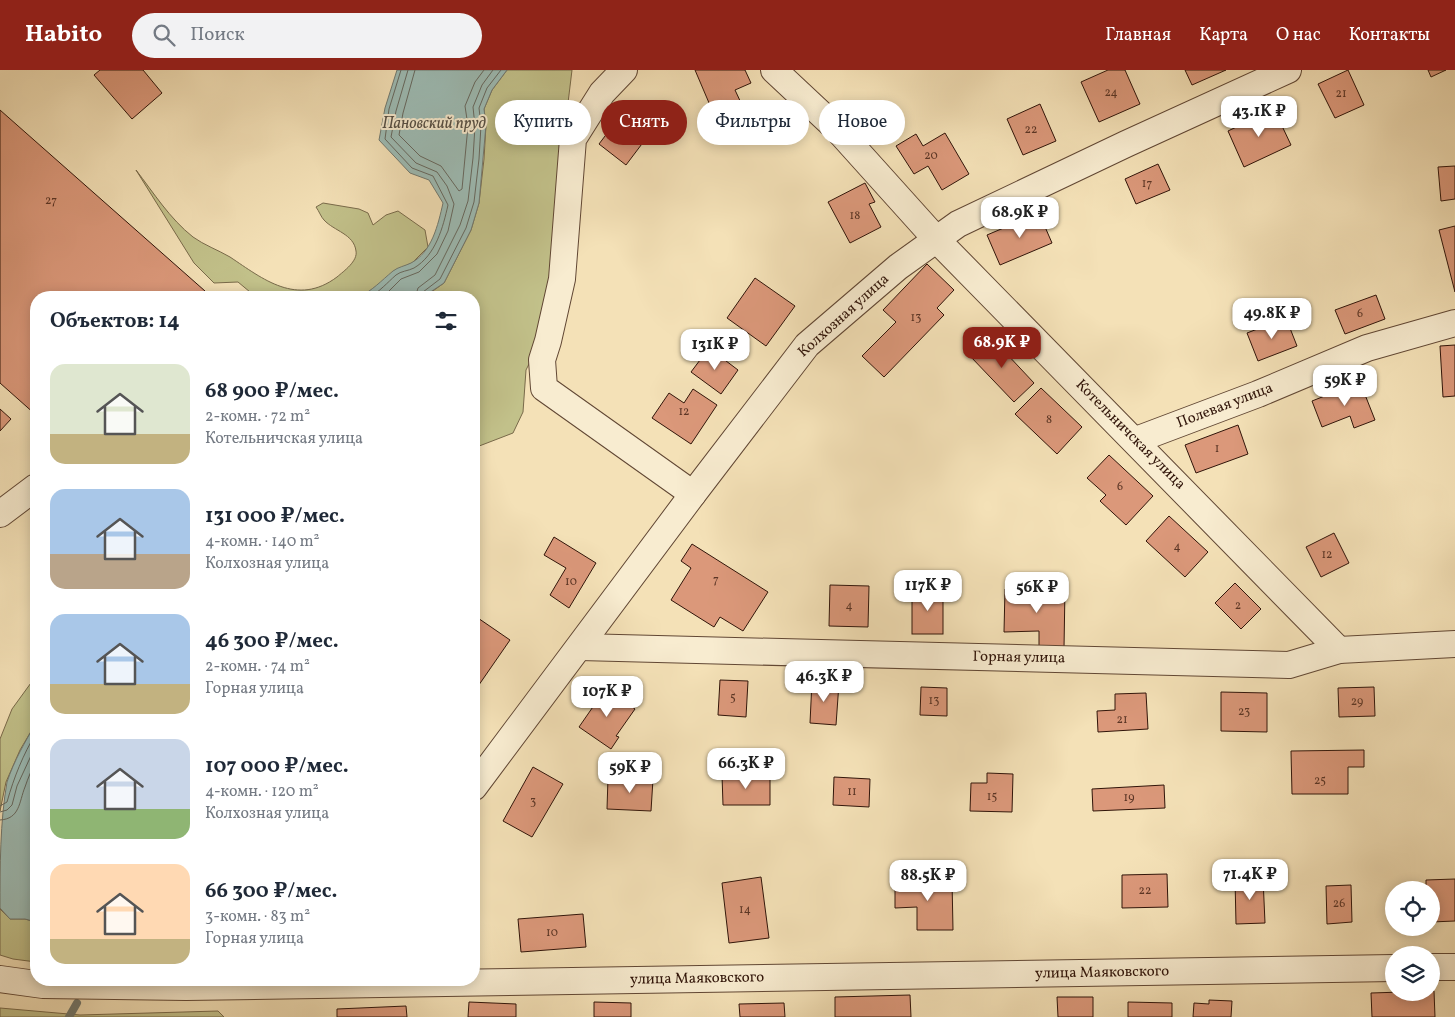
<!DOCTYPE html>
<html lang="ru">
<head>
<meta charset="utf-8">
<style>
	body { margin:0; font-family:Vollkorn,serif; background:#f2f2f3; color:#1f2937; height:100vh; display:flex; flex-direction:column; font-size:19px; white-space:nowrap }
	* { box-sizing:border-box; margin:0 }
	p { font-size:16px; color:#747a83 }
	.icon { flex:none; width:28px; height:28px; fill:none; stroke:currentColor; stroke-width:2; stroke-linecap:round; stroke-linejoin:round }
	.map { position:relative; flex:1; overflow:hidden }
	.panel { position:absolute; left:30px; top:221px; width:450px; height:695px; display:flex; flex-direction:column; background:#fff; border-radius:20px; box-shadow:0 2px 12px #0003 }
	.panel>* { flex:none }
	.top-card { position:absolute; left:495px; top:30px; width:475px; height:45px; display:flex; gap:10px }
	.tools { position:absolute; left:1385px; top:811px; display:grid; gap:10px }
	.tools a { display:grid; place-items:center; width:55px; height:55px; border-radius:50%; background:#fff; box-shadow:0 2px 12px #0003; font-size:25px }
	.price { position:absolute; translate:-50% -42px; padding:0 11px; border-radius:10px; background:#fff; color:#222; font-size:16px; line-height:32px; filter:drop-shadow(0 1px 2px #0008) }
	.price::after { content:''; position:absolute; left:50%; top:30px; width:15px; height:11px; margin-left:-8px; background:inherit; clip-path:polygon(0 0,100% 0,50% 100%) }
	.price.current { background:#8f2418; color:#fff }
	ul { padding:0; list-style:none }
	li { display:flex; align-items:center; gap:15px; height:125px; padding:0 20px }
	li span { display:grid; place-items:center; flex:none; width:140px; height:100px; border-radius:15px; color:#555 }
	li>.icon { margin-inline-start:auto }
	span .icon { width:60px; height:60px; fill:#fffc; stroke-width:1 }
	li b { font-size:21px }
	h2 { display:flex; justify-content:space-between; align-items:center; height:60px; padding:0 20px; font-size:21px }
	.pill { padding:0 18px; border-radius:22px; background:#fff; box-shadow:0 2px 12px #0003; font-size:18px; line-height:45px }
	.pill.current { background:#8f2418; color:#fff }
	header { display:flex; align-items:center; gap:30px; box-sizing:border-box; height:70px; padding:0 25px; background:#8f2418; color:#fff }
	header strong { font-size:24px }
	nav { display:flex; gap:28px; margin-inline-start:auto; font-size:18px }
	.search { width:350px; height:45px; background:#f2f2f3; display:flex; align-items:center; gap:12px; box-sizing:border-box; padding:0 18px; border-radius:28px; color:#747a83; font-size:19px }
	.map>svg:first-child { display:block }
</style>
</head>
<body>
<header>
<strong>Habito</strong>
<div class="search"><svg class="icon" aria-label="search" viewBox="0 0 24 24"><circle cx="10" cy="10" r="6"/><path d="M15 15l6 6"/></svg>Поиск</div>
<nav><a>Главная</a><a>Карта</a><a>О нас</a><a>Контакты</a></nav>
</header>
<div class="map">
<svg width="1455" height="947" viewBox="0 0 1455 947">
	<rect width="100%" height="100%" fill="#f4e1b7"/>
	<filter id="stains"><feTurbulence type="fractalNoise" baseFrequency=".004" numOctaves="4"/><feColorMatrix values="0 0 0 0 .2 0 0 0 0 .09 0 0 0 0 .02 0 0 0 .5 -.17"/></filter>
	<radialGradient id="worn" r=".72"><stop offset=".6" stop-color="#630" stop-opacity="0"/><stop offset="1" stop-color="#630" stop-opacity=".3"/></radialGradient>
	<g fill="#c2c18a" stroke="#796a4a">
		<path d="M507,0h65l-13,107 -14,155 -19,38 -3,42 -10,21 -39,15v-150h-51l21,-15 27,-53 8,-27 5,-44 2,-34 -2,-16 8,-19z"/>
		<path d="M136,100c17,22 34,49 57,67 11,8 25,13 37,20 33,22 67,50 107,20 7,-6 21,-16 19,-26 -2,-17 -22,-20 -32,-31 -3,-3 -5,-9 -8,-13l7,-4 36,6 9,4 5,12 13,-10 12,-4 27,19 3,17 -16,16 -17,7 -19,18 -17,9h-103l-18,-15 -24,1 -20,-20z"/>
		<path d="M36,606v47l-16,27 -14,32 -6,29v-72l12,-30z"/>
		<path d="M0,839l10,10h15l11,3v40l-23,-3 -13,-4z"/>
		<path d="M0,938l80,7 138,-4 6,6h-224z"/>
	</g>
	<g fill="#9dbcb5" stroke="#717970">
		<path d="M397,0h110l-15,20 -8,19 2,16 -7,78 -8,27 -27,53 -21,14h-64c14,-7 22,-16 34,-26 5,-4 12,-5 18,-8 21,-11 27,-38 32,-60l-14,-23 -19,-7 -31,-33 6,-32z"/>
		<path d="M36,653v199l-11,-3h-15l-10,-11c0,-40 0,-87 7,-126 7,-21 18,-40 29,-59z"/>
	</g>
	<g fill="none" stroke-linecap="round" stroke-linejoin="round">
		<g stroke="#66685f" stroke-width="1">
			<path d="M415,0l-12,43 -4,22 21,21 21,10 18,25 3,-2 6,-63 -3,-20 10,-24 9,-12"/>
			<path d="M369,228c11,-7 18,-15 27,-23 5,-4 12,-4 18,-7 22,-13 29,-41 34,-63l-15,-29 -21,-8 -27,-29 4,-30 12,-39"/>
			<path d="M382,228l19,-19 18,-7 18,-18 11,-23 6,-27 -7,-18 -10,-14 -21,-9 -25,-26 5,-26 12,-41"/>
			<path d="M415,228l3,-10 17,-13 25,-50 8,-24 5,-43 2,-32 -2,-19 9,-22 11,-15"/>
			<path d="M421,228l2,-6 17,-13 26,-51 8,-26 5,-43 2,-34 -2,-17 8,-20 14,-18"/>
			<path d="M0,736l7,-4c7,-25 16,-47 29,-69"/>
			<path d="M0,742l7,-2 5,-5 5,-19 19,-41"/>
			<path d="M0,750c20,-1 19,-18 25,-33 3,-9 7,-18 11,-27"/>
		</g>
		<path stroke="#717970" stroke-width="8" d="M69,947l8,-14"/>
	</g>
	<g fill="#db987a" stroke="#301409">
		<path d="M100,0h43l19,23 -30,26 -38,-44z"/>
		<path d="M695,0h50l6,13 -16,7 7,15 -27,12z"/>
		<path d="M1108,0h17l15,34 -41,18 -18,-40z"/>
		<path d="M1185,0h41l-34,15z"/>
		<path d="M1348,0l16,35 -29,13 -17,-34z"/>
		<path d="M1428,0h18l-15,7z"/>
		<path d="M630,33l27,21 -31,41 -27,-21z"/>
		<path d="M1040,34l16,37 -33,14 -16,-36z"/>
		<path d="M1274,39l17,36 -47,22 -16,-36z"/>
		<path d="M0,40l205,181 -6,7h-163v117l-36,-32z"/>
		<path d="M945,63l24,41 -27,16 -14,-24 -14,8 -18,-28 20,-12 7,12z"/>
		<path d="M1158,94l12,26 -34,14 -11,-25z"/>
		<path d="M1455,96v33l-14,2 -3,-34z"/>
		<path d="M865,113l10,19 -6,2 12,23 -31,16 -22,-41z"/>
		<path d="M1039,143l13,30 -52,22 -13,-30z"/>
		<path d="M1455,156v66l-16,-62z"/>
		<path d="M927,194l27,26 -17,18 7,7 -60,62 -22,-21 34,-34 -13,-12z"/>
		<path d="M755,208l40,28 -29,40 -39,-28z"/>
		<path d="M1376,225l9,24 -40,15 -10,-24z"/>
		<path d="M1286,248l11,28 -39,15 -11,-28z"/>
		<path d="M990,266l44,47 -20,19 -44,-46z"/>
		<path d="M1455,275v51l-12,1 -3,-51z"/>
		<path d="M709,278l29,22 -17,24 -30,-22z"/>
		<path d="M1360,312l15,38 -21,8 -4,-12 -28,11 -10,-26z"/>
		<path d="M1041,318l41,39 -25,27 -42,-40z"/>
		<path d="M693,319l24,16 -26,39 -39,-26 17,-25 15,10z"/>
		<path d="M0,339l11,10 -11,12z"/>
		<path d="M1238,355l10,29 -52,19 -11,-28z"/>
		<path d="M1109,385l44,41 -27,29 -26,-24 6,-6 -19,-17z"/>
		<path d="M1169,446l39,36 -23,25 -39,-36z"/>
		<path d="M1334,463l15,30 -28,14 -15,-30z"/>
		<path d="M554,467l42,26 -27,45 -19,-13 16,-27 -22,-13z"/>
		<path d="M692,474l76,48 -25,39 -23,-14 -6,10 -43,-27 20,-32 -10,-7z"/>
		<path d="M1235,513l26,26 -20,20 -26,-26z"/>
		<path d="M830,515l39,1 -1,41 -39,-1z"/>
		<path d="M1065,518l-1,60h-25v-17l-35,1 1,-43z"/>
		<rect x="912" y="520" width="31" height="44"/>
		<path d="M475,546l35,24 -36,52v-75z"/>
		<path d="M720,610l28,1 -2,36 -28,-2z"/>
		<path d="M812,611l27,2 -3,42 -26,-2z"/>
		<path d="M921,617l26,1v28l-27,-1z"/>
		<path d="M1374,617l1,29 -36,1 -1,-29z"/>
		<path d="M606,618l29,21 -19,27 3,1 -8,12 -32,-22z"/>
		<path d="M1221,622l46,1v39l-46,-1z"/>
		<path d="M1146,623l2,36 -50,3 -1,-21 18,-1v-16z"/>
		<path d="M1364,680v17h-16v27h-56l-1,-43z"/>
		<path d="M533,697l30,17 -31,53 -29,-16z"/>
		<path d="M987,703l26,1 -1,38 -42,-1 1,-28h16z"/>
		<path d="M722,705h48v30h-47z"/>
		<path d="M834,707l36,2 -1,28 -36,-2z"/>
		<path d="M608,708l45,1 -2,32 -44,-2z"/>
		<path d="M1164,715l1,23 -72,3 -1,-22z"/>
		<path d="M1167,804l1,33 -46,1v-33z"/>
		<path d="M761,807l8,61 -40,5 -7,-60z"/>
		<path d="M1263,808l2,45 -29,1 -1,-45z"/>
		<path d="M1455,809v42l-24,1v-32h-5v-10z"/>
		<path d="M952,810l1,50h-36v-23l-22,1v-27z"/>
		<path d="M1351,815l1,37 -25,2 -1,-38z"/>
		<path d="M583,844l3,33 -65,5 -3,-33z"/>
		<path d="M1434,921l1,26h-63l-1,-24z"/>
		<path d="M910,925l1,22h-76v-20z"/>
		<path d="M1057,927h36v20h-35z"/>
		<path d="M1209,930l23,1 -1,16h-38l1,-14 15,1z"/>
		<path d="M469,932l47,2v13h-48z"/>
		<path d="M594,932l37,1v14h-37z"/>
		<path d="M1128,932l44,1v14h-44z"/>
		<path d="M784,933l1,14h-45l-1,-13z"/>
		<path d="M406,936l1,11h-70v-8z"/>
	</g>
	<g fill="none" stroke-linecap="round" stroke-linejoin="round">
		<g stroke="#614734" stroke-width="28">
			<g id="minor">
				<path d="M624,0l-22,23 -29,46 -11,140 -14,62 -6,19 2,28 149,106"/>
				<path d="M774,0l63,59 99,110 403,411"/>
				<path d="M1136,370l122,-46 109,-46 88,-25"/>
				<path d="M0,444l36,-27"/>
				<path d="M580,577l709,18 50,-15 116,-6"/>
				<path d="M474,717l219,-293 114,-149 91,-78 60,-43 168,-80 162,-74"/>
				<path d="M1431,897h24"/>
				<path d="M0,909l43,6 143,2 1208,-19"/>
			</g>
		</g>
		<use href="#minor" stroke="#f8ecd0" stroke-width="26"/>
	</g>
	<g text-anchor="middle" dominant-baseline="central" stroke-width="4" stroke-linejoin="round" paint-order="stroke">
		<g font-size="12" fill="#5b3525">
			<text x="1111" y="23">24</text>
			<text x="1341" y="24">21</text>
			<text x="1031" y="60">22</text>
			<text x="931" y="86">20</text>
			<text x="1147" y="114">17</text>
			<text x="51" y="131">27</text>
			<text x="855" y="146">18</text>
			<text x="1360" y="244">6</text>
			<text x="916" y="248">13</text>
			<text x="684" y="342">12</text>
			<text x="1049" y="350">8</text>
			<text x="1217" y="379">1</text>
			<text x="1120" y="417">6</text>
			<text x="1177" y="477">4</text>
			<text x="1327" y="485">12</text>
			<text x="716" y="510">7</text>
			<text x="571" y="512">10</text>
			<text x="849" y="536">4</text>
			<text x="1238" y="536">2</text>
			<text x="733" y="628">5</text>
			<text x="934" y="631">13</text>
			<text x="1357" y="632">29</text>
			<text x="1244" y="642">23</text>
			<text x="1122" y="650">21</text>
			<text x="1320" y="711">25</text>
			<text x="852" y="722">11</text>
			<text x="992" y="727">15</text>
			<text x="1129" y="728">19</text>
			<text x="533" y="732">3</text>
			<text x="1145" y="821">22</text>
			<text x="1339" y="834">26</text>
			<text x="745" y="840">14</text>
			<text x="552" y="863">10</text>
		</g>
		<g font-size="15" fill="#301409" stroke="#f8ecd0">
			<text transform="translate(844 246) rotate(-42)">Колхозная улица</text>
			<text transform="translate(1225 336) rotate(-21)">Полевая улица</text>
			<text transform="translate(1130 365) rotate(45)">Котельничская улица</text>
			<text transform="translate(1019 588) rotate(1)">Горная улица</text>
			<text transform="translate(1102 903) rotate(-1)">улица Маяковского</text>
			<text transform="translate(697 909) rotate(-1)">улица Маяковского</text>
		</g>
		<g font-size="16" font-style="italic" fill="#564f45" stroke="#f8ecd0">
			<text x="434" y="54">Пановский пруд</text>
		</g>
	</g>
	<rect width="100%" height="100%" filter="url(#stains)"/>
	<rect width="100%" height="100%" fill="url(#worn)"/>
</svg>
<div class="tools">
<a><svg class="icon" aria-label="locate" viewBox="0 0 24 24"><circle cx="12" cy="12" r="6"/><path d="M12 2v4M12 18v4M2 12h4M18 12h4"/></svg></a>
<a><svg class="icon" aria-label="layers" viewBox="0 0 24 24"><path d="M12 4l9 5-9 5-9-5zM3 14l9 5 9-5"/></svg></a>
</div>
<b class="price" style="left:1259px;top:68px">43.1K ₽</b>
<b class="price" style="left:1020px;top:169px">68.9K ₽</b>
<b class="price" style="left:1272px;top:270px">49.8K ₽</b>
<b class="price current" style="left:1002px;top:299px">68.9K ₽</b>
<b class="price" style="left:715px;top:301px">131K ₽</b>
<b class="price" style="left:1345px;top:337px">59K ₽</b>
<b class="price" style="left:928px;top:542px">117K ₽</b>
<b class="price" style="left:1037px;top:544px">56K ₽</b>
<b class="price" style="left:824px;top:633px">46.3K ₽</b>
<b class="price" style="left:607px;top:648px">107K ₽</b>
<b class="price" style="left:746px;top:720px">66.3K ₽</b>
<b class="price" style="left:630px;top:724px">59K ₽</b>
<b class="price" style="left:1250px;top:831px">71.4K ₽</b>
<b class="price" style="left:928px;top:832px">88.5K ₽</b>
<div class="top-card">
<a class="pill">Купить</a>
<a class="pill current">Снять</a>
<a class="pill">Фильтры</a>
<a class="pill">Новое</a>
</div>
<section class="panel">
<h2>Объектов: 14<svg class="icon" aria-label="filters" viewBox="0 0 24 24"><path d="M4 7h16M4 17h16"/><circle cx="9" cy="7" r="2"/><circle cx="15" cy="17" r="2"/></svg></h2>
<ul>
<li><span style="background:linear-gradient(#dfe7d0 70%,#c2b280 0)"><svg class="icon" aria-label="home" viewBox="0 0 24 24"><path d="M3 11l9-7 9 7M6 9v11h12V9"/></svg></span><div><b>68 900 ₽/мес.</b><p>2-комн. · 72 m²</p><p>Котельничская улица</p></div></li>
<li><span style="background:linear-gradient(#a9c7e8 65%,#b9a48a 0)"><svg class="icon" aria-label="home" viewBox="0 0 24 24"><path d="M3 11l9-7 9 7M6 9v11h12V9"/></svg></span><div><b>131 000 ₽/мес.</b><p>4-комн. · 140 m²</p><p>Колхозная улица</p></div></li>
<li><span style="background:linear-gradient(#a9c7e8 70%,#c2b280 0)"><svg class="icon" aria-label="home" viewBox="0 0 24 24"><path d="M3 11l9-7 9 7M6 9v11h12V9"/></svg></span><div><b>46 300 ₽/мес.</b><p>2-комн. · 74 m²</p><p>Горная улица</p></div></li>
<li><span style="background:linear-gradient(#c9d6e8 70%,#8fb573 0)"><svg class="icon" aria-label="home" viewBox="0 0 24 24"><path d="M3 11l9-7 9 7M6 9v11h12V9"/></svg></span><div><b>107 000 ₽/мес.</b><p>4-комн. · 120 m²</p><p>Колхозная улица</p></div></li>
<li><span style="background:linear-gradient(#ffd9b3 75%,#c2b280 0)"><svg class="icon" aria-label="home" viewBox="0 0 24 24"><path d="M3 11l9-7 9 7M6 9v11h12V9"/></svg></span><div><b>66 300 ₽/мес.</b><p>3-комн. · 83 m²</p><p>Горная улица</p></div></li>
</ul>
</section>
</div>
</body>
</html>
